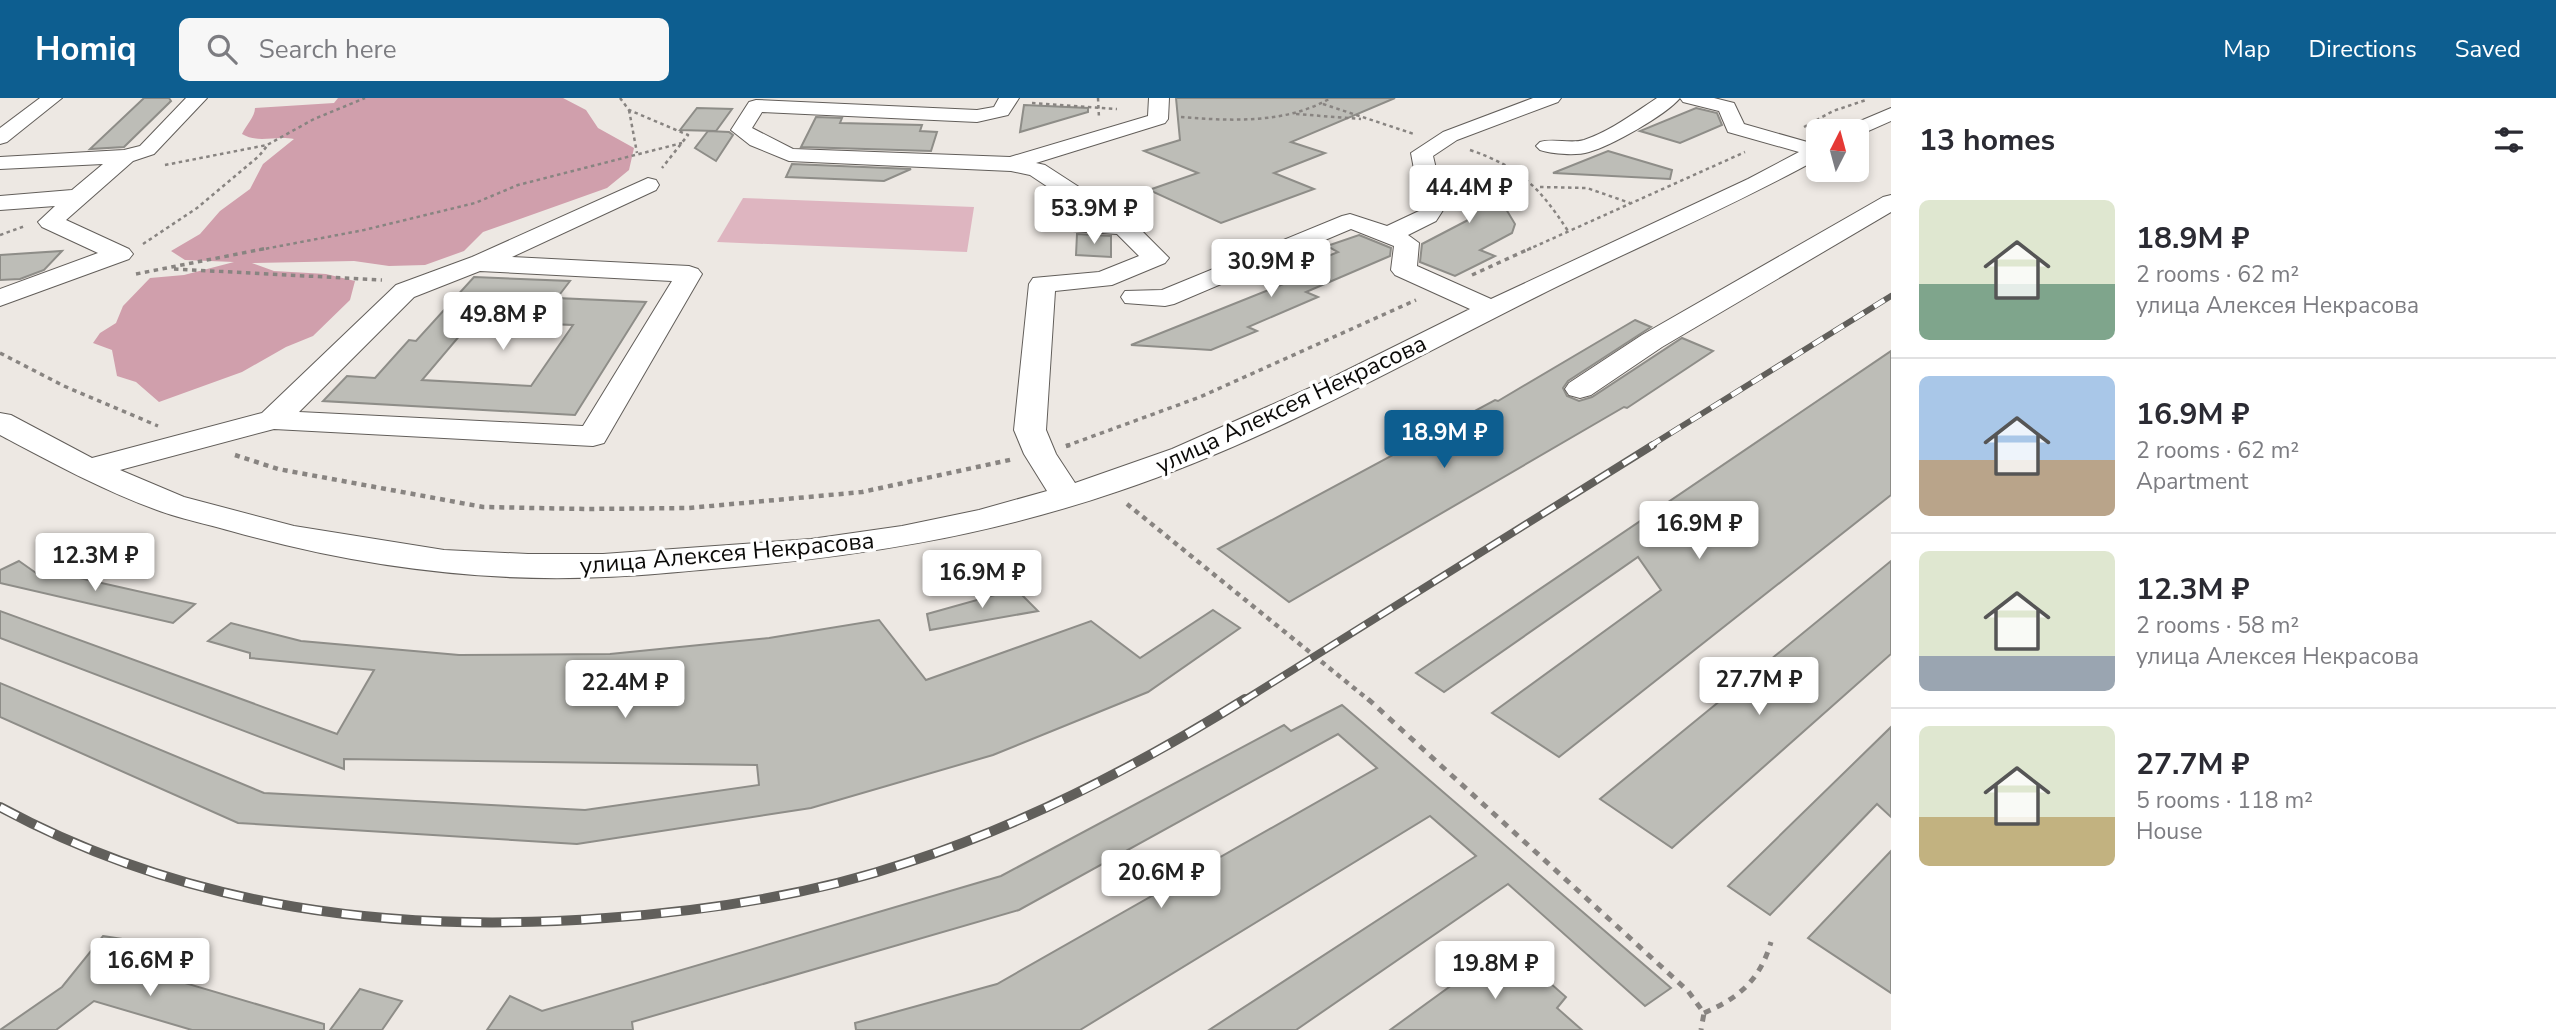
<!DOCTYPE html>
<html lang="en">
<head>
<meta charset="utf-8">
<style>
	body { margin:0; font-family:"Nunito Sans",sans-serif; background:#f7f7f7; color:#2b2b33; height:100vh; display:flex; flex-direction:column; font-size:26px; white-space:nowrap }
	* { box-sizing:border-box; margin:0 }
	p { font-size:23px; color:#7c7c81 }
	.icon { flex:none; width:38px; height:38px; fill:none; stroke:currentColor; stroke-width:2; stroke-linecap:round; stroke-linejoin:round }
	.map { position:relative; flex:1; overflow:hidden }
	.details { display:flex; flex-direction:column; background:#fff; width:665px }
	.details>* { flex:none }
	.needle { width:46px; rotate:6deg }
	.buttons { position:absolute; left:1806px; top:21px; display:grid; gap:14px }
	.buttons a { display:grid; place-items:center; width:63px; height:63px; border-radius:10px; background:#fff; box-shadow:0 4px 10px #0003; font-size:35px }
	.price { position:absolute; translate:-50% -60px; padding:0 16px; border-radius:7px; background:#fff; color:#222; font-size:23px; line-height:46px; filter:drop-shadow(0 2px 4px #0008) }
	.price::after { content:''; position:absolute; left:50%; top:42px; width:21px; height:16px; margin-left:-10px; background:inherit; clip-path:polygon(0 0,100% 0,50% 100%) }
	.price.on { background:#0d5e90; color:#fff }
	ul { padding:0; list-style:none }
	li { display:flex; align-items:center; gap:21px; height:175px; padding:0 28px }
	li+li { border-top:2px solid #e1e1e2 }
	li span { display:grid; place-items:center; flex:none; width:196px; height:140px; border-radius:10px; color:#555 }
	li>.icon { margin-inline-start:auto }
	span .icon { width:84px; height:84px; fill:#fffc; stroke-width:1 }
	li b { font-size:30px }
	h2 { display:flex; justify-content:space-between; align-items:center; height:84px; padding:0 28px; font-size:30px }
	header { display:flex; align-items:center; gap:42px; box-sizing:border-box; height:98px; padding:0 35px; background:#0d5e90; color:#fff }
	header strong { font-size:33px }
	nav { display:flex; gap:38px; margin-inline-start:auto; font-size:24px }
	.search { width:490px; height:63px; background:#f7f7f7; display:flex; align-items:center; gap:18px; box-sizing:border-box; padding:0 24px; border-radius:10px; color:#7c7c81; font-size:26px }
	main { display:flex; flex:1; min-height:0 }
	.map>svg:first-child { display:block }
</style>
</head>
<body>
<header>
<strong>Homiq</strong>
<div class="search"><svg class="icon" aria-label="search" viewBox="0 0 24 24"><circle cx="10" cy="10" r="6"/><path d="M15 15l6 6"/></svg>Search here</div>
<nav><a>Map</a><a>Directions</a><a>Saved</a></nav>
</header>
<main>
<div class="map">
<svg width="1891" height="932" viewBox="0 0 1891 932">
	<rect width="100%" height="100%" fill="#ede8e3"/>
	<path fill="#deb5c0" d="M743,100l231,9 -7,45 -250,-10z"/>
	<path fill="#d09fac" d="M338,0h225l23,12 12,18 36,20 -5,22 -22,18 -124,44 -19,19 -39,14 -36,1 -35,-5 -102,2 22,8 52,3 29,7 -5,19 -37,36 -27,11 -44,25 -83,30 -23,-20 -19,-6 -5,-26 -19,-7 7,-10 16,-10 7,-17 27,-28 34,-3 50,-13 -49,-2 -14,-9 29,-17 20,-23 30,-22 13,-25 31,-25c-19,-4 -35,5 -52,-5 4,-9 13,-17 13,-26l79,-5z"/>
	<g fill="#bdbdb7" stroke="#8e8d88" stroke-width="2" fill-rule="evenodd">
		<path d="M144,0h25l2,3 -47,46 -34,2z"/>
		<path d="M1176,0h219l-104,44 34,11 -51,20 40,16 -93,34 -72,-33 49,-17 -54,-22 36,-11z"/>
		<path d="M1024,7l64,3v4l-68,20z"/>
		<path d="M697,10l35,1 -16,22 -36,-1z"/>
		<path d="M1696,10l21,5 5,12 -42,18 -40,-12z"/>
		<path d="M816,19l26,1 -2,5 82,2 -2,6 17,1 -6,19 -130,-4z"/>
		<path d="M708,33l21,1 4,3 -17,26 -21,-13z"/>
		<path d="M1608,53l64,19 -2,9 -117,-6z"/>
		<path d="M792,66l119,5 -27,12 -98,-4z"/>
		<path d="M1441,70l41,1 33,55 -3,9 -32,17 15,6 -40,20 -35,-14 2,-18 48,-25z"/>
		<path d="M1077,136l34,2v21l-35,-2z"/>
		<path d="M1359,137l32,13 -1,8 -84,36 12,5 -70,30 9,4 -46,19 -80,-5 155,-62 -11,-5 63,-26 -11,-6z"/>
		<path d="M62,153l-18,19 -24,9 -20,1v-25z"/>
		<path d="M474,179l96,4 -13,17 89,4 -71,113 -252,-14 24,-25 28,2 34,-38 7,1zM472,223l101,4 -42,61 -109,-6z"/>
		<path d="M1635,222l16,7 -83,54 -5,7 4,8 12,5 13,-4 90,-59 31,13 -86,57 -3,-1 -335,195 -71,-53 277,-149 3,1z"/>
		<path d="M1891,253v144l-332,262 -67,-44 169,-123 -23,-33 -194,135 -28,-19z"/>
		<path d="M19,463l17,12 8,-3 151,34 -22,19 -173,-40v-13z"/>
		<path d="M1891,463v93l-219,194 -72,-49z"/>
		<path d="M1016,491l22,22 -108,19 -3,-16z"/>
		<path d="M1213,512l27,18 -92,64 -155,63 -182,53 -234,36 -339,-21 -238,-106v-34l264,110 321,17 174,-25 -2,-20 -413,-6v10l-344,-131v-27l337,123 37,-64 -124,-12v-5l-42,-12 23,-18 70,18 158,14 151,-1 159,-16 110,-18 47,60 165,-59 49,37z"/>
		<path d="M1342,607l329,283 -26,18 -137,-122 -212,146h-87l267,-174 -46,-40 -350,214h-224l-1,-7 142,-39 380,-216 -39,-34 -319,176 -387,112 1,8h-146l23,-34 32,15 459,-135 283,-151 7,6z"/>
		<path d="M1891,629v90l-14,-13 -107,111 -42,-29z"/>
		<path d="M1891,753v142l-83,-55z"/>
		<path d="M103,838l39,6 -18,23 200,59v6h-132l-98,-29 -38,29h-56l62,-43z"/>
		<path d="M1507,847l59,52 -9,11 25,22h-192z"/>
		<path d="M360,891l42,12 -20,29h-52z"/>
	</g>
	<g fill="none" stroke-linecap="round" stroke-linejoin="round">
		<g stroke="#625e5a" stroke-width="2">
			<g id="minor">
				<path d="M40,0h22l-55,44 -7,2v-16z"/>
				<path d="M186,0h21l-53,56 -21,7 -67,59 63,29 4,5 -4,5 -129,47v-17l98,-36 -56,-26 -4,-5 17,-16 -55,4v-14l72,-6 31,-26 -103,5v-12l124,-7 16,-4z"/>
				<path d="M999,0h20l-11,17 -31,7 -215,-10 -10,16 41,21 217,8 138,-41 1,-18h20l-1,21 -3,4 -129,40 9,2 88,57 36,36 -4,5 -53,22 -57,6 -9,139 10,24 19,29 97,-34 151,-67 147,-73 -75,-34 -4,-5 3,-24 -43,-17 -177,75 -9,2 -40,-3 -4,-6 4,-6 37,-1 180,-74 8,-2 37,12 32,-15 2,-4 -10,-54 32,-21 90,-34h28l-3,4 -101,38 -24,16 12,51 -9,14 -28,14 11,8 -2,23 74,33 257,-120 51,-27 -71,-20 -9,-21 -36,-9 -3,-4h34l20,5 10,21 74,21v14c-91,50 -186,90 -278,136 -138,69 -275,147 -421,196 -134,46 -268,67 -408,78 -35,3 -71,7 -106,8 -125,6 -254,-12 -374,-46 -24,-7 -50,-12 -74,-21 -55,-20 -106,-48 -157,-75v-22l11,2 81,43 170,-45 134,-128 76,-28 176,-79 8,2 3,5 -3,5 -144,67 177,9 9,3 4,5 -98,169 -11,3 -319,-17 -154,41 64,27 110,29 150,24 84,4h75l208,-15 91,-13 77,-16 68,-19 -23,-37 -10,-24 15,-146 4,-6 66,-6 40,-16 -22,-22 -59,-4 -4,-5 4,-5 38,-1 -66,-44 -19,-4 -222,-10 -39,-16 -19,-15 18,-28 7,-2 221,10 17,-3zM480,173l192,10 -89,145 -284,-14 115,-115z"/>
				<path d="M1657,0h23c-14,17 -69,48 -91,54 -13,4 -36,2 -49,-2l-4,-4 4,-4c14,-4 30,2 44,-2 27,-9 50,-27 73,-42z"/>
				<path d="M1891,10v13l-34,15v-5h-14l3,-4z"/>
				<path d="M1891,97v17l-229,135 -71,48 -11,3 -11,-3 -4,-6 4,-6 73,-48 241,-138z"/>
			</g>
		</g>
		<g stroke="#888481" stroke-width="2.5" stroke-dasharray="3.5 3.5" stroke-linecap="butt">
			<path d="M620,0l9,12 59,25 -26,33"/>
			<path d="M1098,0l1,20"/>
			<path d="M1032,5l85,6"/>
			<path d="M1323,6l91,30"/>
			<path d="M629,12l8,43"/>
			<path d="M1296,16l65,5"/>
			<path d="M1181,19c50,4 105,7 150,-19"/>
			<path d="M1804,29l29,-16 33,-11"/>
			<path d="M1470,52c50,17 70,38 98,81"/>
			<path d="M165,67l102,-20 47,-26 51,-21"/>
			<path d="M1540,89l47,1 43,15"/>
			<path d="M0,137l25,-9"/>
			<path d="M143,146l54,-36 62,-52 8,-10"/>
			<path d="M259,152l105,-20 111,-27 43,-18 164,-42"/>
			<path d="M1527,152l218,-98"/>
		</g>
		<g stroke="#888481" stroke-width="3.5" stroke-dasharray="4.5 4.5" stroke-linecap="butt">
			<path d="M174,171l208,11"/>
			<path d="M136,176l132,-26"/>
			<path d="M1472,177l59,-27"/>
			<path d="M0,255l64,33 94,40"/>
			<path d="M1066,348l134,-49 216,-97"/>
		</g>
		<g stroke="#888481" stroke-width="4.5" stroke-dasharray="5 5" stroke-linecap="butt">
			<path d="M1066,348l4,-1"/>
			<path d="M235,357l43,14 205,38 103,2 103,-1 173,-16 152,-33"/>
			<path d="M1127,406l243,197"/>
		</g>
		<g stroke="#888481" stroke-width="5" stroke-dasharray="7 7" stroke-linecap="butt">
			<path d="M1368,601l320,292 16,22 -3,17"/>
			<path d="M1704,915c35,-15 56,-33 67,-71"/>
		</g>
		<use href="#minor" fill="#fff" fill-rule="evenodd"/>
		<g stroke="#615f5b" stroke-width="6">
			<path id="rail-far2" d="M1650,348l241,-150"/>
		</g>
		<g stroke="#615f5b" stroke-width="8">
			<path id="rail-far1" d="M1243,603l410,-256"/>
		</g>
		<g stroke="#615f5b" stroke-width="10">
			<path id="rail" d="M0,709c189,102 394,127 606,111 102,-7 205,-23 303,-56 119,-39 230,-97 336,-163"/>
		</g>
		<use href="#rail-far2" stroke="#fff" stroke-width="4.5" stroke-dasharray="12" stroke-linecap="butt"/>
		<use href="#rail-far1" stroke="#fff" stroke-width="5" stroke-dasharray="16" stroke-linecap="butt"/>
		<use href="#rail" stroke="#fff" stroke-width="7" stroke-dasharray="20" stroke-linecap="butt"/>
	</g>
	<g text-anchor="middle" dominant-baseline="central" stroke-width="7" stroke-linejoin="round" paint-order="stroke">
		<g font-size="24" fill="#0c0b09" stroke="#fff">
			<text transform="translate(1291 306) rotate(-25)">улица Алексея Некрасова</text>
			<text transform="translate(727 455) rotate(-5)">улица Алексея Некрасова</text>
		</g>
	</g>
</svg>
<div class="buttons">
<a><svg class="needle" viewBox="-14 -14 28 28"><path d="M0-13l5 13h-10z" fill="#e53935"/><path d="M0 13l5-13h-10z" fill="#7c7c81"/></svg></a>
</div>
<b class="price" style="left:1469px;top:127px">44.4M ₽</b>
<b class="price" style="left:1094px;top:148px">53.9M ₽</b>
<b class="price" style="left:1271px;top:201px">30.9M ₽</b>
<b class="price" style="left:503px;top:254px">49.8M ₽</b>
<b class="price on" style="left:1444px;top:372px">18.9M ₽</b>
<b class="price" style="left:1699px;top:463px">16.9M ₽</b>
<b class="price" style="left:95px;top:495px">12.3M ₽</b>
<b class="price" style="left:982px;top:512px">16.9M ₽</b>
<b class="price" style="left:1759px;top:619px">27.7M ₽</b>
<b class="price" style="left:625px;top:622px">22.4M ₽</b>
<b class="price" style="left:1161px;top:812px">20.6M ₽</b>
<b class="price" style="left:150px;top:900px">16.6M ₽</b>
<b class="price" style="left:1495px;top:903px">19.8M ₽</b>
</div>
<section class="details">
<h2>13 homes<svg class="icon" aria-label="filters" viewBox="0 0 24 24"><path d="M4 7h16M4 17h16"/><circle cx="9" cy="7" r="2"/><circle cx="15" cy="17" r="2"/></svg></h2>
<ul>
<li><span style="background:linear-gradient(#dfe7d0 60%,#7fa58c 0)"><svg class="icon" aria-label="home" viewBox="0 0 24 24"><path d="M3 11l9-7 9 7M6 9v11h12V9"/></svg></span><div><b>18.9M ₽</b><p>2 rooms · 62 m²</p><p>улица Алексея Некрасова</p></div></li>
<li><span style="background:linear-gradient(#a9c7e8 60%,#b9a48a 0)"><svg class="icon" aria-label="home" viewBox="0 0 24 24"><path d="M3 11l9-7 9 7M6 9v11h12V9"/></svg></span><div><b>16.9M ₽</b><p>2 rooms · 62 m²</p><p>Apartment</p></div></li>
<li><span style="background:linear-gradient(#dfe7d0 75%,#9aa5b1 0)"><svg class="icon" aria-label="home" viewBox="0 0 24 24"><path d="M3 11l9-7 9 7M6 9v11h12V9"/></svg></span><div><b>12.3M ₽</b><p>2 rooms · 58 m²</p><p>улица Алексея Некрасова</p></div></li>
<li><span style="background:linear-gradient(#dfe7d0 65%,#c2b280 0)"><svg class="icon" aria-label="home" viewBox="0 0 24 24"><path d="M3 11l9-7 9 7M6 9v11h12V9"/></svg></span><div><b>27.7M ₽</b><p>5 rooms · 118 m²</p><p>House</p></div></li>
</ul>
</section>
</main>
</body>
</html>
